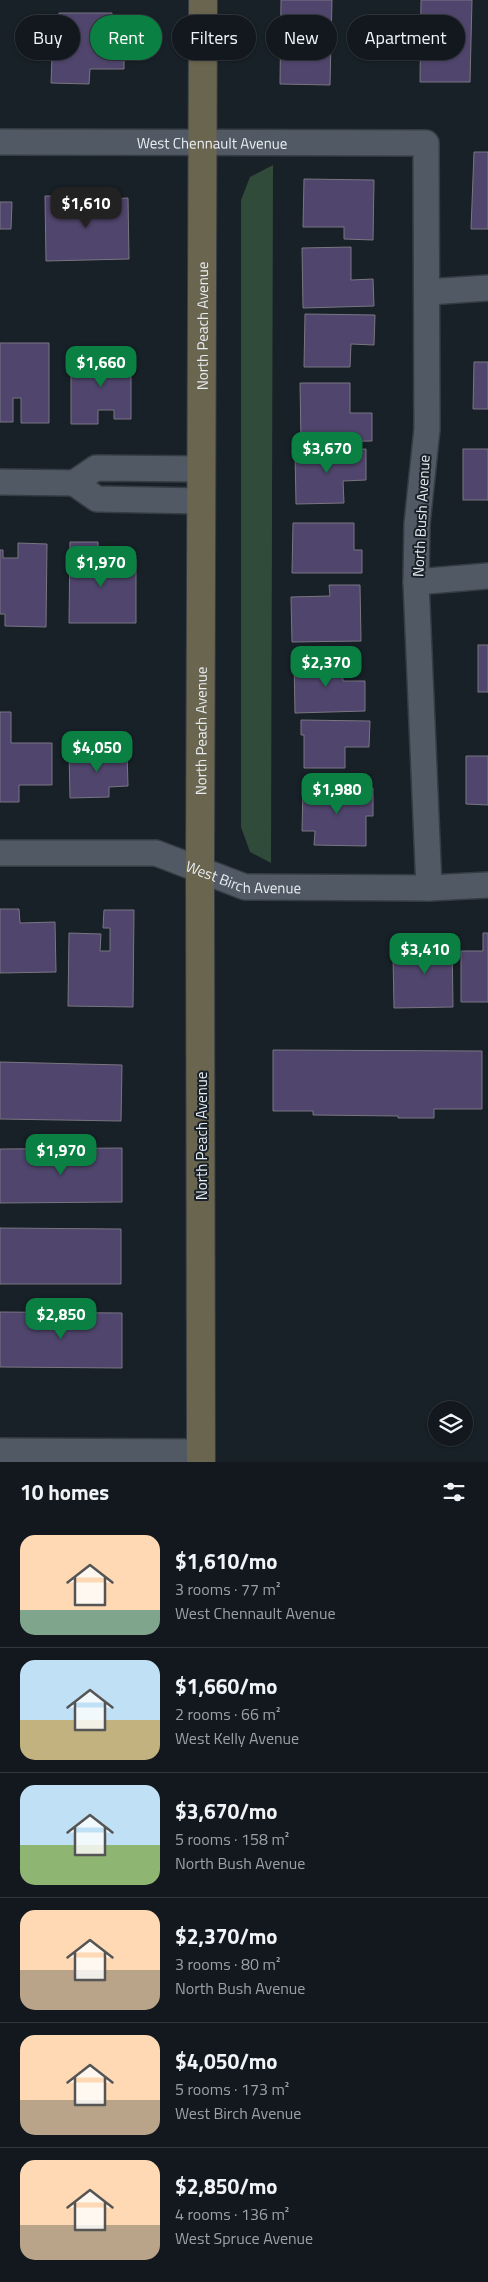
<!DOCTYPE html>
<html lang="en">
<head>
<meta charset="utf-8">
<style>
	body { margin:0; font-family:"Titillium Web",sans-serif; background:#1b2127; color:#f1f3f6; height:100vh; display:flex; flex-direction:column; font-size:19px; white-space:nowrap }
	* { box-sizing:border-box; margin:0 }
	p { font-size:16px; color:#9ca0a4 }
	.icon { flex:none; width:28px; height:28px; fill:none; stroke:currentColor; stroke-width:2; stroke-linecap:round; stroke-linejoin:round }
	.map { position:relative; height:1462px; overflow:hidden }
	.sheet { display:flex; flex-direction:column; background:#12181e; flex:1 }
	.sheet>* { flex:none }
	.banner { position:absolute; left:15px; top:15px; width:459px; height:45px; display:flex; gap:10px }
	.fabs { position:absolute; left:428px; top:1401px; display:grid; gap:10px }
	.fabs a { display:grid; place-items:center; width:45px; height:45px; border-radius:50%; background:#12181e; box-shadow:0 1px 4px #0004,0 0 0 1px #31373c; font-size:25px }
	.price { position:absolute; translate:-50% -42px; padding:0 11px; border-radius:10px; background:#0b8043; color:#fff; font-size:16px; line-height:32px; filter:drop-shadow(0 1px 2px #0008) }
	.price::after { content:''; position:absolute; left:50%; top:30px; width:15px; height:11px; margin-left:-8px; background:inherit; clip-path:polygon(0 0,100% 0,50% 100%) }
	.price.active { background:#222; color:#fff }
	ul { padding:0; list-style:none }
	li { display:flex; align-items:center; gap:15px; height:125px; padding:0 20px }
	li+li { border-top:1px solid #31373c }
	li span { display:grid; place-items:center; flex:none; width:140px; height:100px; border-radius:15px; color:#555 }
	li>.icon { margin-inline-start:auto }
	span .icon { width:60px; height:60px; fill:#fffc; stroke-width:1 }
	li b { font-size:21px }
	h2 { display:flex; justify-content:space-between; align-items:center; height:60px; padding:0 20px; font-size:21px }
	.chip { padding:0 18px; border-radius:22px; background:#12181e; box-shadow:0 1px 4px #0004,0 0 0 1px #31373c; font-size:18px; line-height:45px }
	.chip.active { background:#0b8043; color:#fff }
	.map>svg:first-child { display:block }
</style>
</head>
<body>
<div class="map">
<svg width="488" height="1462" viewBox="0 0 488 1462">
	<rect width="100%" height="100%" fill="#182028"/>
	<path fill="#314b3a" d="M273,165l-2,698 -21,-11 -9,-25v-627l9,-23z"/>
	<g fill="#50456c" stroke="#797682">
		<path d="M281,0h51l-2,85 -50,-1z"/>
		<path d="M421,0h51l-2,82h-50z"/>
		<path d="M59,13h53v14h12v42h-34l-1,15 -38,-1 1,-26h7z"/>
		<path d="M474,152h14v77h-17z"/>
		<path d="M304,179l70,1 -1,60 -29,-1v-12h-41z"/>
		<path d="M45,196h38v7h24v-4l21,-1 1,61 -83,2z"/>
		<path d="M0,202h12l-1,27h-11z"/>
		<path d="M351,247v33l22,-1 1,27 -71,2 -1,-60z"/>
		<path d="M305,314l70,1 -1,30 -23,-1 -1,23h-46z"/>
		<path d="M0,343h49v80h-28v-25h-8v24h-13z"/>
		<path d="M109,354h22v65h-17v-9h-16v14h-27v-64l38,-1z"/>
		<path d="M474,362h14v47h-15z"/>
		<path d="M300,383h50v30h22v28l-71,1z"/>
		<path d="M366,449v31l-23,1 1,22 -48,1 -1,-53z"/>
		<rect x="463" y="449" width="25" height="51"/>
		<path d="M293,523h61v27h8v23h-70z"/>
		<path d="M70,542h28v26h20v-9h18v64h-67z"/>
		<path d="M18,543l29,1 -1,83 -41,-1v-12h-5v-64h3v8h15z"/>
		<path d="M329,585h31l1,56 -69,1 -1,-45 39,-1z"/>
		<rect x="478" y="645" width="10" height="47"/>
		<path d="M342,658l1,23h22v30l-70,2 -1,-54z"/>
		<path d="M0,712h11v31h41v42h-33v17h-19z"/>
		<path d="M301,720l69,1 -1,26h-24v21h-41v-33h-3z"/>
		<path d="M127,750l1,36 -19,1v10l-39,1 -1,-46z"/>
		<path d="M466,756h22v49l-22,-1z"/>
		<path d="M303,787l70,1v28h-7v30l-52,-1 1,-14h-13z"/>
		<path d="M0,909h19l1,14 35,-1 1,50 -56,1z"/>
		<path d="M104,910h30l-1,97 -65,-1 1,-73 32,1 -1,17h10v-23h-7z"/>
		<path d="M483,933h5v69h-27v-51h22z"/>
		<path d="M452,937l1,70 -59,1 -1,-52h22v-18z"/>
		<path d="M273,1050l209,1v58h-48v9h-36v-2l-85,-1v-4h-40z"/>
		<path d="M0,1062l122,3 -1,56 -121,-2z"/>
		<path d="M122,1148v54l-122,1v-54z"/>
		<path d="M0,1228l121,1v55h-121z"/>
		<path d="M0,1312l122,1v55l-122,-1z"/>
	</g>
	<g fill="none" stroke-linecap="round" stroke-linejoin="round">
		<g stroke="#363c43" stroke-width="28">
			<g id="street">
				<path id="s1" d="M0,142l426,1 1,286 -10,95 -1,58 13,306"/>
				<path d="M428,292l60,-4"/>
				<path d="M0,482l74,1 22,-15 106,1"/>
				<path d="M74,483l23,16 105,2"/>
				<path d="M416,582l72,-6"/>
				<path id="s2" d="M0,853h156l89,34 184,1 59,-3"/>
				<path d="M0,1451l201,1"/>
			</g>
		</g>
		<g stroke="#363c43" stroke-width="30">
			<g id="secondary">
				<path id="s3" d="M201,1462l-1,-592 3,-870"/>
			</g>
		</g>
		<use href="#street" stroke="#515a64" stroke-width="25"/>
		<use href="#secondary" stroke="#6a654e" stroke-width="28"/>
	</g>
	<g text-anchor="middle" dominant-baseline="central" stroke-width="4" stroke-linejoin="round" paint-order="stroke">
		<g font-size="15" fill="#e8edf3" stroke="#182028">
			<text stroke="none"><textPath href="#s1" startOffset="212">West Chennault Avenue</textPath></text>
			<text stroke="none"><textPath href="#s3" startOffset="1136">North Peach Avenue</textPath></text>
			<text transform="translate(421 516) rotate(-87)">North Bush Avenue</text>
			<text stroke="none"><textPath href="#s3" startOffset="731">North Peach Avenue</textPath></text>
			<text stroke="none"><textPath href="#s2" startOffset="248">West Birch Avenue</textPath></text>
			<text transform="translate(201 1136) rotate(-90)">North Peach Avenue</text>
		</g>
	</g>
</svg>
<div class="fabs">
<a><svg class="icon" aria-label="layers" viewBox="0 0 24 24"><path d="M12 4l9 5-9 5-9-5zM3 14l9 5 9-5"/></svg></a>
</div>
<b class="price active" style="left:86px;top:229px">$1,610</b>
<b class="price" style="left:101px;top:388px">$1,660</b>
<b class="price" style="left:327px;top:474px">$3,670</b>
<b class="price" style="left:101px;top:588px">$1,970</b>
<b class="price" style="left:326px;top:688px">$2,370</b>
<b class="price" style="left:97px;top:773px">$4,050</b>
<b class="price" style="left:337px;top:815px">$1,980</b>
<b class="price" style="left:425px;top:975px">$3,410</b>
<b class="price" style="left:61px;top:1176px">$1,970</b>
<b class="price" style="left:61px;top:1340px">$2,850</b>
<div class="banner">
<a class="chip">Buy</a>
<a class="chip active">Rent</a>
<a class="chip">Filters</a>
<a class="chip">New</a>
<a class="chip">Apartment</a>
</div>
</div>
<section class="sheet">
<h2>10 homes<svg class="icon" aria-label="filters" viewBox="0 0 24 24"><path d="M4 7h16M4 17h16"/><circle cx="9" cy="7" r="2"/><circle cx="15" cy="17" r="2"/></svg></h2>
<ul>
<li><span style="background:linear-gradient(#ffd9b3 75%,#7fa58c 0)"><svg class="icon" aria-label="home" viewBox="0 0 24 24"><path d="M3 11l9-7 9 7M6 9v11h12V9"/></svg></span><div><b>$1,610/mo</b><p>3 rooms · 77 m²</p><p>West Chennault Avenue</p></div></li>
<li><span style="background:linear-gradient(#bfe0f5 60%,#c2b280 0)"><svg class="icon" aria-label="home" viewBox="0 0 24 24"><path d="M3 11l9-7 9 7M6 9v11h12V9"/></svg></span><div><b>$1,660/mo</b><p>2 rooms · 66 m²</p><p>West Kelly Avenue</p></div></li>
<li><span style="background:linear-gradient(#bfe0f5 60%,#8fb573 0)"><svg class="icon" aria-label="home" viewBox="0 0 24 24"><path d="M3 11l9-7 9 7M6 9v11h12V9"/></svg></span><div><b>$3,670/mo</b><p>5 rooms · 158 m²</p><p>North Bush Avenue</p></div></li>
<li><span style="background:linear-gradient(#ffd9b3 60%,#b9a48a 0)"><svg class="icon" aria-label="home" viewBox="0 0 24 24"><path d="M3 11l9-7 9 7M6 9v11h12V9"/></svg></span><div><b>$2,370/mo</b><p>3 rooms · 80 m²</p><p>North Bush Avenue</p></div></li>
<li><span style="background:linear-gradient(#ffd9b3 65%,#b9a48a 0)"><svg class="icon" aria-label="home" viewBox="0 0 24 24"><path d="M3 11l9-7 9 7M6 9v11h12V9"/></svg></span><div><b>$4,050/mo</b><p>5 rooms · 173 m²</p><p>West Birch Avenue</p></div></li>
<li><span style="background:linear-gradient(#ffd9b3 65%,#b9a48a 0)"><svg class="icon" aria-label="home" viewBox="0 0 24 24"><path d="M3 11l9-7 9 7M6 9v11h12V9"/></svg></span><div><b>$2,850/mo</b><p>4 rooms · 136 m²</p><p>West Spruce Avenue</p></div></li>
</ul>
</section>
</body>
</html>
